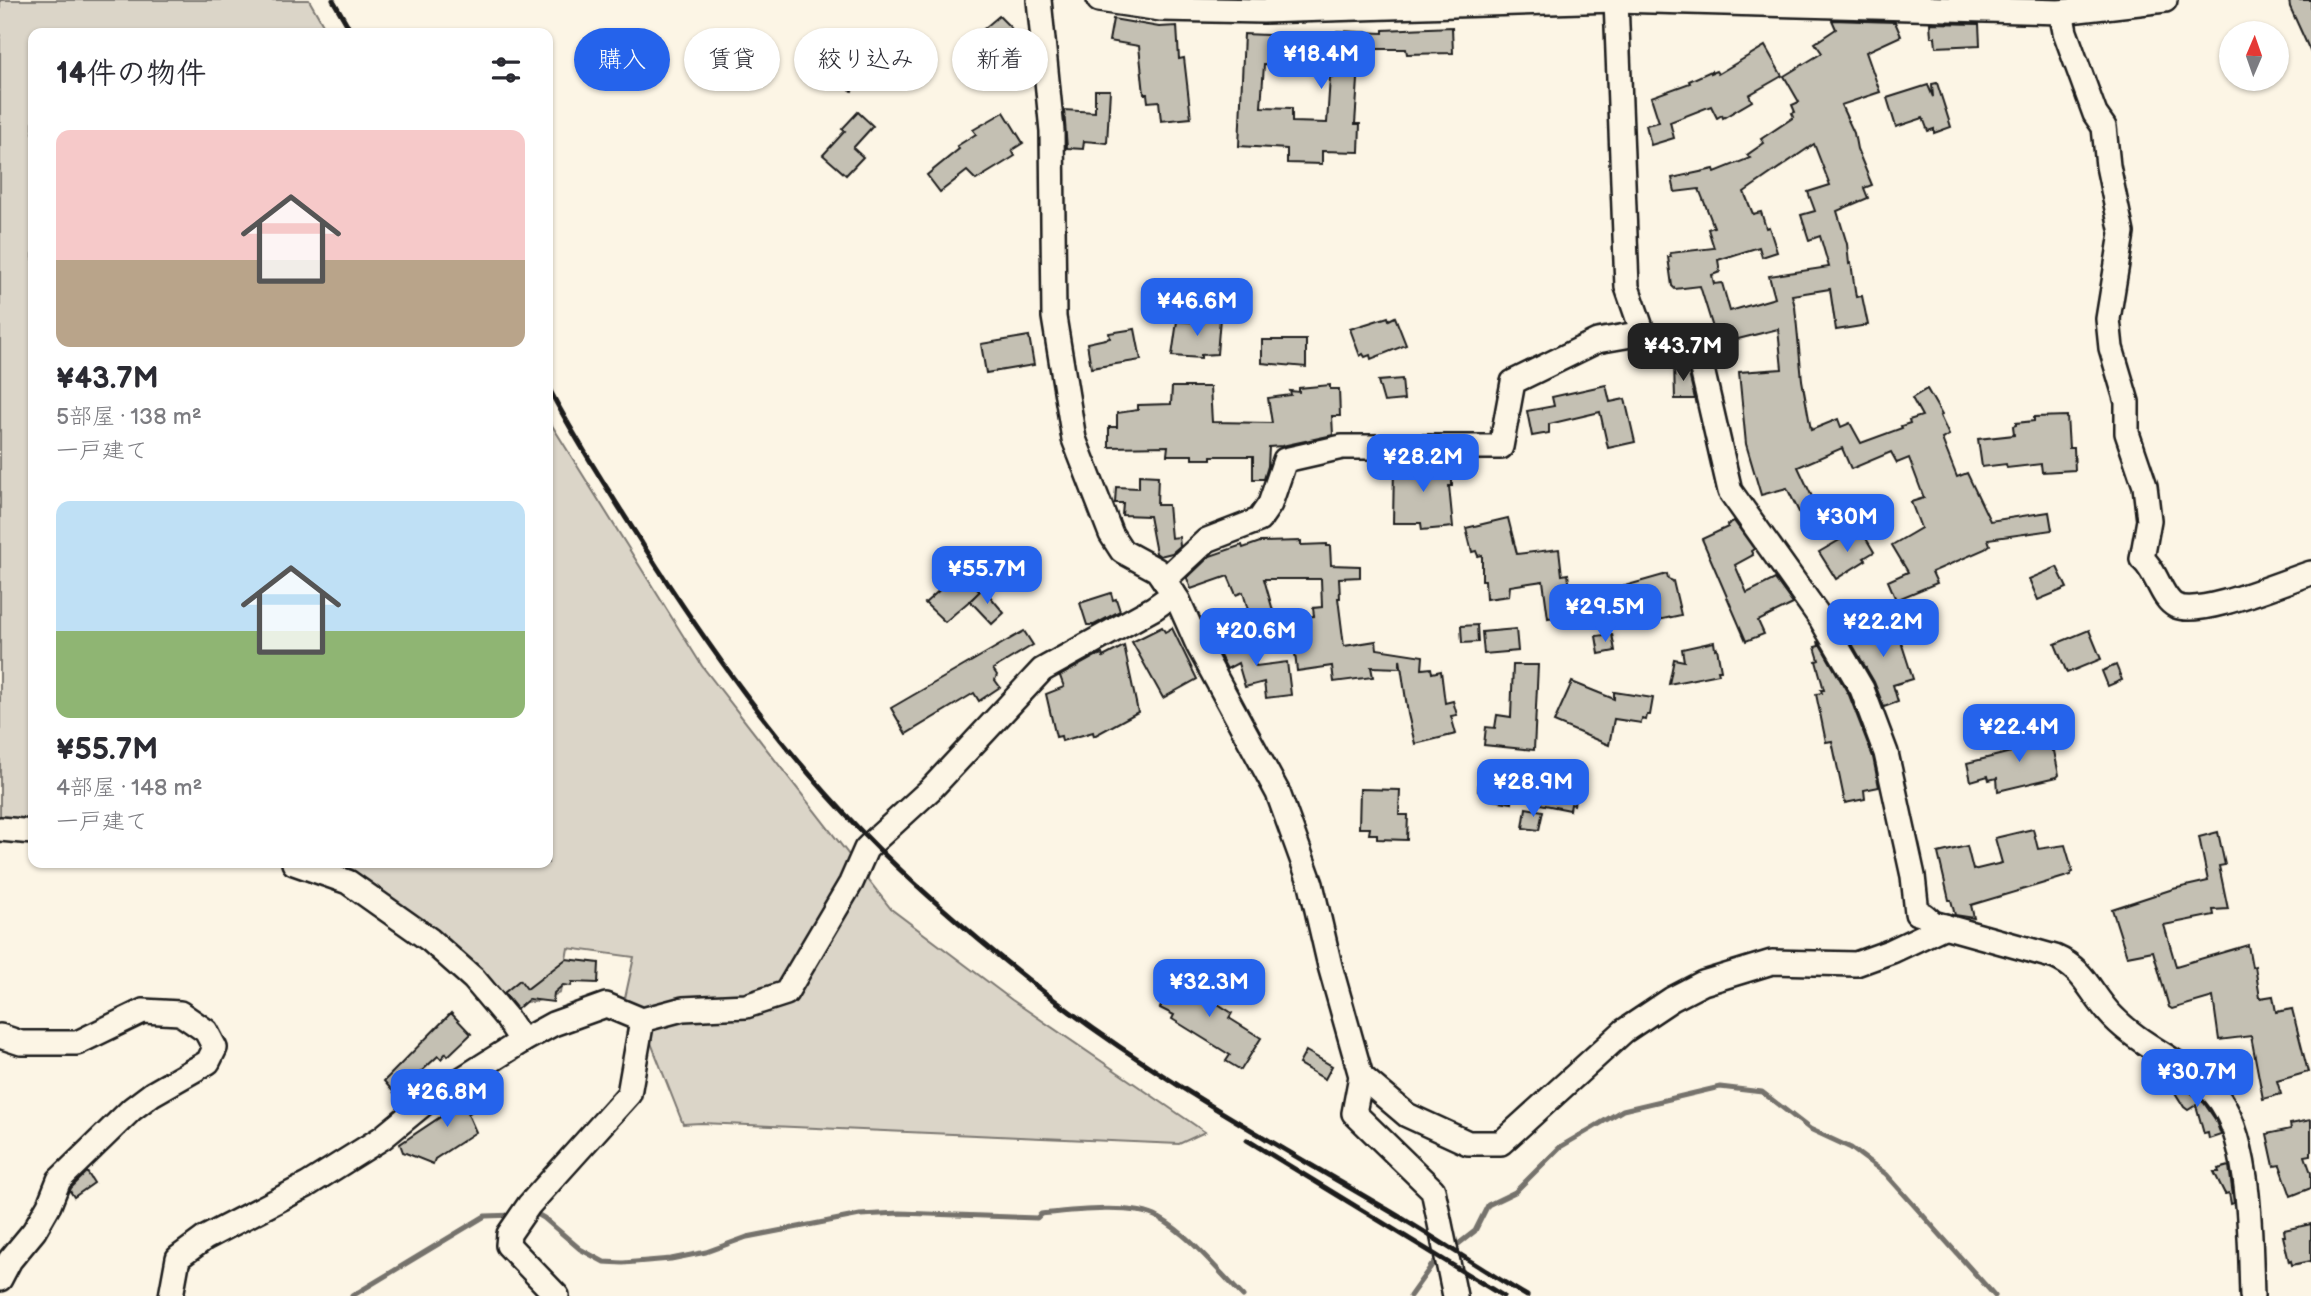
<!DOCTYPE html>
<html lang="ja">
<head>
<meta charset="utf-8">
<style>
	body { margin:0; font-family:"Balsamiq Sans","Klee One",sans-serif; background:#f7f7f7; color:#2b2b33; height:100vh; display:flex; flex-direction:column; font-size:26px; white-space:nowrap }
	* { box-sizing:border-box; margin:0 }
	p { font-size:23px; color:#7c7c81 }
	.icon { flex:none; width:38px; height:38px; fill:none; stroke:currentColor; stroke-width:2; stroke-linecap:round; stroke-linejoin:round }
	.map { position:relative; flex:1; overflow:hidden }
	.sheet { position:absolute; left:28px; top:28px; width:525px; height:840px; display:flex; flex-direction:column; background:#fff; border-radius:14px; box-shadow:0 2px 5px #0004 }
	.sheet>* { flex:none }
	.banner { position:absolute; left:574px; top:28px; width:665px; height:63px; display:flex; gap:14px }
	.needle { width:46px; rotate:2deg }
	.buttons { position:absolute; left:2219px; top:21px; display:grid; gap:14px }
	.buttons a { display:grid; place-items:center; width:70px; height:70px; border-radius:50%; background:#fff; box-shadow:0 2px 5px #0004; font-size:35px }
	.price { position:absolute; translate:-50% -60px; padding:0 16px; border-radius:14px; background:#2563eb; color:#fff; font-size:23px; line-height:46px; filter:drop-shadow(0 2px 4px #0008) }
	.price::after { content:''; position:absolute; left:50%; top:42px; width:21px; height:16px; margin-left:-10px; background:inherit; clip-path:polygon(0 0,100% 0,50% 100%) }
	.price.active { background:#222; color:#fff }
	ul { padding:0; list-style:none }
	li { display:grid; align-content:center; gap:14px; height:371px; padding:0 28px }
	li span { display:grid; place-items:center; height:217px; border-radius:14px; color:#555 }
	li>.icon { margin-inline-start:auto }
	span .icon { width:126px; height:126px; fill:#fffc; stroke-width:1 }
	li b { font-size:30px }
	h2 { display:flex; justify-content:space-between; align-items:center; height:84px; padding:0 28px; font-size:30px }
	.chip { padding:0 24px; border-radius:32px; background:#fff; box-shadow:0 2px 5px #0004; font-size:24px; line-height:63px }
	.chip.active { background:#2563eb; color:#fff }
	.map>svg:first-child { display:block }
</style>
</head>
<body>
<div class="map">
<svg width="2311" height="1296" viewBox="0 0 2311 1296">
	<rect width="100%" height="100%" fill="#fcf5e5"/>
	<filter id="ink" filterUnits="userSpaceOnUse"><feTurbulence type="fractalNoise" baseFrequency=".0143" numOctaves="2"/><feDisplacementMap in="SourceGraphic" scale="14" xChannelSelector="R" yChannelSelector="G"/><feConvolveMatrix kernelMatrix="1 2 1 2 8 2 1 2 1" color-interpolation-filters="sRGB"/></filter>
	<g filter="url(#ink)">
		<g fill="#dbd5c8" stroke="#7c7872" stroke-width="2">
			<path d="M0,0h309l19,33h-295v798l-33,-2z"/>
			<path d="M548,419l154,247 189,243 121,91 193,132 -26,12 -478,-21 -18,1 -41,-104 -20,-8 12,-55 -66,-9 -8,45 -26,9 -42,-2 -122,-102 -76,-35h254z"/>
		</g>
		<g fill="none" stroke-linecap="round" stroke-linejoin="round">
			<g stroke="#75726c" stroke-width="5">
				<path d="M532,1214h5l7,4 36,31 24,13 19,1 48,-4 35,-7 41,-15 113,-22 40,-2 137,5 4,-4c28,-3 94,-11 118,4 32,18 58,52 84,78"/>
				<path d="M1452,1249l23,-18 13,-26 27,-13 45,-45 63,-37 97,-23 42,5 48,37 41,19 35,26 109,122"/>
				<path d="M352,1296l133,-80 30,-1"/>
				<path d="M1410,1296l22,-31 10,-8"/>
			</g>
		</g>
		<g fill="#c4c0b3" stroke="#1c1c1c" stroke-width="2" fill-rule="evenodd">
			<path d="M2289,0h22v53l-21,-46z"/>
			<path d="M999,16l12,12 -19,17 -12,-13z"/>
			<path d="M1113,19l46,8 18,-1 2,33 5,-1 7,60 -30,3 -2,-20 -11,1 -1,-8h-3l-5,-48 -30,-5z"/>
			<path d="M1832,20l63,2 6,14 -35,16 14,40 -39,13 13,28 3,16 15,36 -8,3 4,10 -31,13 10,33 2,20 2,-1 5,34 6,-1 6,29 -32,5 -6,-41 -38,6 3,12 7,73 9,50 27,-11 3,8 9,-4 11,20 41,-15 -1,-2 9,-3 -1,-3 13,-4 -10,-18 15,-9 15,26 -2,1 9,19 -7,4 15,38 10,-4 23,48 59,-9 3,18 -64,9 2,6 -5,4 -53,23 5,11 -41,17 -8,-19 20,-9 -16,-27 29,-17 -10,-26 13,-4 -15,-40 -12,5 -6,-11 -40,17 -9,-21 -44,19 16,34 -14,13 -13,-26 -26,7 -15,-51 -7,-72 43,-3 -4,-40 -60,15 -18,-58 -25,3 -3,-3 -4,-29h3l-1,-4 44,-5 -6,-19 6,-2 -15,-38 -24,3 -3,-14 42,-9 1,3 35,-14 -3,-3 17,-12 -3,-4 33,-22 -2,-4 3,-1 -3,-7 7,-3 -15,-26 38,-23 -7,-10 21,-14zM1814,144l16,41 -22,7 7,19 -14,4 8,25 11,-4 9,31 -60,9 6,22 -45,13 -8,-28 -8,1 -2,-9 8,-3 -2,-12 41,-13 3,10 15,-5 -8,-25 -3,1 -5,-16 -8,2 -9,-22z"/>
			<path d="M1930,23l49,1 1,21 -44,2 -1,-10h-4z"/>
			<path d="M1452,27l1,26 -46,1 -1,-5h-31v12h-3l-1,4h-12l-4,59h5l-1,28 -37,-1v13l-35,-1v-14l-48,-3 5,-112 47,2v14h-7l-2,16 -18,-1 -3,42 31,1v14l35,1 3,-46h5v-43l2,-3 46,2v-3z"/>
			<path d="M844,46l27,19 -19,26 -27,-18z"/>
			<path d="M1765,46l17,30 -33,19 3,6 -29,17 -1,-3 -5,3 -6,-12 -41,16 4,16 -23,7 -5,-20 13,-3 -8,-25 39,-14 -1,-2 22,-10v2l5,-2 2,3z"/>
			<path d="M1937,83l14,44 -17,6v-4l-6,2 -5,-13 -27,9 -9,-29 41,-13 5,12 -1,-13z"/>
			<path d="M1095,90h15l-3,53 -23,-2 -1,8 -16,-1 -3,-38 31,2z"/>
			<path d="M858,112l15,14 -20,22 10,9 -17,18 -23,-20 22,-24 -3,-2z"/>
			<path d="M1004,112l19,31 -11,7 3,6 -39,24 -9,-9 -27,21 -13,-17 32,-26 -2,-3 19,-12 -3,-4z"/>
			<path d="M1205,317l15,1 -3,36 -16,1v3l-29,-2 5,-35 26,2z"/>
			<path d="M1388,317l1,3 6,-3 11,28 -35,14 -1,-4 -5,2 -2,-3 -3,2 -10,-27z"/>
			<path d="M1135,329l6,31 -50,8 -4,-25 23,-5 -1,-5z"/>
			<path d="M1029,336l5,29 -48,8 -5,-29z"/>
			<path d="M1262,340h44v27l-44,-4z"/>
			<path d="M1674,363h9l6,11 6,25h-20z"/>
			<path d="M1402,379l2,21 -20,2 -6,-21z"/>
			<path d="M1330,385v4h9l1,27h-8l1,19 -51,11 -13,1 -1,19 -4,13h-11v-23h-42v3h-19v-4h-25l1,-9 -59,1v-20h8v-14l21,-3v-5l33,-1 1,-17h38l2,35 60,1 -4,-25 23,-3 -1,-4 9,1v-4z"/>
			<path d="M1606,385l4,17 15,-3 10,43 -27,6 -8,-36 -51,12v9l-17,3 -5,-25 27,-5 -2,-9z"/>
			<path d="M2067,416l2,32h5l1,22 -33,2 -1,-8 -34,4 -1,-4 -24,3 -4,-28 36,-4 -1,-9 3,-1v-2l18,-2v-4z"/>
			<path d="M1397,461h55v25h-3l4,41 -31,3 -1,-7h-28l1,-57h3z"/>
			<path d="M1139,475l19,1 -1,29h11l3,33 8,-1 1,9 -8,7 -12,3 -4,-3 -7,-37 -27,-1 1,-12h-8l1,-16 23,1z"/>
			<path d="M1508,518l9,36 42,-5 3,26 6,-1 5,40 -25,4 -5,-37 -33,5 -1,10 -23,3 -1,-19h-3v-25l-4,1 -2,-5 -4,1 -6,-24z"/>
			<path d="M1734,521l20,28 -3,2 2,4 -18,10 12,28 28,-14 18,25 -35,17 6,13 -18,7 -44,-102 26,-12 -1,-2z"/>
			<path d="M1857,530l1,2 3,-2 13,22 -10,6 2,2 -30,19 -17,-27z"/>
			<path d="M1301,541v4l26,-1v2h3l1,19 29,1v11l-21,1 1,20h-2l6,48 32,-5 1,8 46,7 -1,13 9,-1 1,5 9,-2 4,32 8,-2 4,14 -6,1 5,18 -41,10 -7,-30 -8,-55v9l-29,-1 2,10 -39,5 -2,-16 -35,5 -6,-53 23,-2 -1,-8 9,-1 -1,-28h-57l12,42 -23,7 -10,-36 -7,3 -8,-19 -37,13 -4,-11 23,-22 32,-11 1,3 17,-6z"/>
			<path d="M2057,567l10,21 -29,12 -9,-21z"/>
			<path d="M961,571l19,21 -35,30 -20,-19z"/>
			<path d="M1667,574l1,5 5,2 8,34 -23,5 1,4 -18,5 -2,-6 -16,4 -4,-18 4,-1 -4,-17 2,-1v-3z"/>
			<path d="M983,588l21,25 -12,11 -22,-23z"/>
			<path d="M1111,593l2,7 3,-1 4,12 -26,14h-7l-7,-22z"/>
			<path d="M1894,620l19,59 -20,6 5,17 -14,5 -10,-25 -26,-45z"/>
			<path d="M1233,623l23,43 31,-4 4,33 -25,3 -2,-16 -19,5 -7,-24 -11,6 -9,-17 14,-8 -5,-18z"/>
			<path d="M1477,625l1,17 -16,1 -1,-17z"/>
			<path d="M1162,627l3,5 7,-4 25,51 -34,19 -31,-56z"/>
			<path d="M1516,629l2,22 -34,3 -2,-22z"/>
			<path d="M2089,630l12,29 -34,14 -12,-29z"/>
			<path d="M1024,631l9,14 -40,24 4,6 -2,5 5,7 -21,14 -5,-8 -68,41 -15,-26z"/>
			<path d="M1612,634l3,17 -16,3 -3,-18z"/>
			<path d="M1818,641l31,54 24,62 6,30 -15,3 1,9 -20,4 -13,-62 -6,1 -10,-48 6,-1 -1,-3h3l-8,-29 3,-1 -4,-13 4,-1z"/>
			<path d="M1714,642l1,7 2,-1 4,22h-3l1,4 -50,10 5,-25 10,2 -2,-12z"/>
			<path d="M1124,646l14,66 -44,24 -1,-4 -31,9 -1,-5 -5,1 -10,-43 18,-7 -4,-11 36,-20 6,-2 1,3z"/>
			<path d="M1513,665h25l-4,85 -50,-5 2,-18 9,1 2,-13 14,2z"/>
			<path d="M2116,665l6,15 -14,6 -6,-15z"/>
			<path d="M1572,682l42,17v-7l39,6 -3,17h-3l-1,5 -4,-1 -1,4 -27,-4 -5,26 -55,-23z"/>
			<path d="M2046,734l6,17h2l5,24 -2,2 -59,14 -1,-13 -8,2 -1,-4 -17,5 -4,-18 44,-11 -2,-8z"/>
			<path d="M1480,773l35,4 -3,26 -20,-3 1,-7 -15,-2z"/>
			<path d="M1547,775l32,7 -5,23 -3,-1 -1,6 -30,-6z"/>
			<path d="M1360,789l40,1 -1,25h9l-1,25 -30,-1v-5h-8l1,-6h-11z"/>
			<path d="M1526,808l17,3 -4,19 -16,-2z"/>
			<path d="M2033,829l5,20 27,-4 8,27 -2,1v2l-100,30 3,13 -19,-3 -4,-15h-2l-11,-47 29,-7 6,24 29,-7 -7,-25z"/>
			<path d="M2218,832l7,33 -6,1 9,43 -15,1 1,5 -50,10 12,41 72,-21 4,22 3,-1 5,32 13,-2 3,16 16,-3 16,63 -31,9 4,13 -18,5 -12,-63 -32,4 -6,-43 -41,12 -3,-2 -16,-56 -26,5 -15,-47 61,-20 35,-8 -9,-44z"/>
			<path d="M566,959l33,4 -1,20 -26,-1 -1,4 -8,-1 -9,8 -1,9 -24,-3 -12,10 -13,-16 16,-13 7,9z"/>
			<path d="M1183,964l13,7 -6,15 42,27 -3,5 32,20 -20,32 -15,-9 4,-6 -58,-36 2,-4 -14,-7z"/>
			<path d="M451,1013l20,21 -23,22 -2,-3 -5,6 -3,-3 -42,39 -12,-14z"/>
			<path d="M1306,1051l26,15 -7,13 -26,-15z"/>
			<path d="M2212,1055l14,22 4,15 -5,-8 -25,-22z"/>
			<path d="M2169,1075l35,28 11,16 6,16 -12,4 -1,-6 -4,1 -8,-29 -8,5 -4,-3 -15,-24 3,-1 -4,-6z"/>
			<path d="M483,1082l10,14 -25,18 8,18 -41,27 -2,5 -30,-12 -3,-8 67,-45 -3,-3z"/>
			<path d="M2311,1120v35l-6,1 6,17v15l-20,8 -11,-31 -6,1 -7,-32 24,-5 -1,-5z"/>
			<path d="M2229,1166l5,37 -3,1 -2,-11 -4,1 -11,-22h5l-1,-3z"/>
			<path d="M87,1172l7,11 -20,14 -4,-6 1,-3z"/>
			<path d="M2311,1224v37l-19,4 -1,-4 -2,1 -6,-26h2l-1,-6z"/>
		</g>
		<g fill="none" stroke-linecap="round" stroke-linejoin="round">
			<g stroke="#1c1c1c" stroke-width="28">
				<g id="street">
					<path d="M1039,0l13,131 2,186 20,122 37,95 11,17 35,19 21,30 20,45 80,148 33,91 19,82 31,110 -7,37 79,77 22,106"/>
					<path d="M1099,0l62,9 102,2 353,-11 445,12 104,-12"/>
					<path d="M1616,0l11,287 16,46 4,1 5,5 38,8 12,22 28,122 91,128 41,70 24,64 27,123 4,37 7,2 9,8 122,34c31,13 35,37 58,60 30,31 74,46 102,77 37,42 35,147 37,202"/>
					<path d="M2061,12l4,20 30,82 9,13 4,39 14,67 -14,86 3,29 16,54v31l18,53 4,34 -7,39c15,12 19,40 34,47 26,11 106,-24 135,-33"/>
					<path d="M1164,580l43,-40 52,-20 11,-16 15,-44 57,-13h159l12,-65 84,-41 46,-8"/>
					<path d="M0,829l33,3"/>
					<path d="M294,863l54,19 82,58 44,39 32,38 16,24"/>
					<path d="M0,1036l21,7h56l66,-32 37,2 26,18 9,17 -7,14 -56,32 -20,15 -73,71 -10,25 -15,26 -24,29 -10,19"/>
					<path d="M1361,1076l46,39 61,28h33l123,-112 48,-32 31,-16 69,-21 84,2 36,-13 53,-25"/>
					<path d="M171,1296l7,-38 27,-20 102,-53 75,-47 45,-37 95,-60 31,-17 53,-19 36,15 41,-11 63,-3 40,-13 65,-110 15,-34 7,-7 58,-53 111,-119 112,-62 20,-14"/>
					<path d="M557,1296l-49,-51 1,-11 20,-29 100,-111 13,-74"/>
				</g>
			</g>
			<use href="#street" stroke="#fcf5e5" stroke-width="23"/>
			<g stroke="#1c1c1c" stroke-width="5">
				<path d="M333,0l19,33"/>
				<path d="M548,387c29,55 62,106 95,158 65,102 135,200 219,287 52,54 111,104 169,150 107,85 227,152 345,221 51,29 100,63 151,93"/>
				<path d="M1247,1140l256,156"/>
			</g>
		</g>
	</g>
</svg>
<div class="buttons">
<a><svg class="needle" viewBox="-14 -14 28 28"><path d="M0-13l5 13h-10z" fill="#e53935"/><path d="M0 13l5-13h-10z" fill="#7c7c81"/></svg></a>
</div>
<b class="price" style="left:1321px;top:91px">¥18.4M</b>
<b class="price" style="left:1197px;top:338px">¥46.6M</b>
<b class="price active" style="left:1683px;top:383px">¥43.7M</b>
<b class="price" style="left:1423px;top:494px">¥28.2M</b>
<b class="price" style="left:1847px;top:554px">¥30M</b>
<b class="price" style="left:987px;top:606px">¥55.7M</b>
<b class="price" style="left:1605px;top:644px">¥29.5M</b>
<b class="price" style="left:1883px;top:659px">¥22.2M</b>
<b class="price" style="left:1256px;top:668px">¥20.6M</b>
<b class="price" style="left:2019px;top:764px">¥22.4M</b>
<b class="price" style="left:1533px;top:819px">¥28.9M</b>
<b class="price" style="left:1209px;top:1019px">¥32.3M</b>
<b class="price" style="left:2197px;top:1109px">¥30.7M</b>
<b class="price" style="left:447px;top:1129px">¥26.8M</b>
<div class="banner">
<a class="chip active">購入</a>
<a class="chip">賃貸</a>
<a class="chip">絞り込み</a>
<a class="chip">新着</a>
</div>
<section class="sheet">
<h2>14件の物件<svg class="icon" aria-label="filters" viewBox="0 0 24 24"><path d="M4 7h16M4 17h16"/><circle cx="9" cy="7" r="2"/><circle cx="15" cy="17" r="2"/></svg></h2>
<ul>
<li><span style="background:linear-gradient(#f6c9c9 60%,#b9a48a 0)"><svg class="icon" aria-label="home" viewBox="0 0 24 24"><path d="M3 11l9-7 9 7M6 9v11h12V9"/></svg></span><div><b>¥43.7M</b><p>5部屋 · 138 m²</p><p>一戸建て</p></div></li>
<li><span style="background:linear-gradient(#bfe0f5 60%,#8fb573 0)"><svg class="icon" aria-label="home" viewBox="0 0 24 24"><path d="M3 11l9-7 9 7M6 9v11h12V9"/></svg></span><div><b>¥55.7M</b><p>4部屋 · 148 m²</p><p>一戸建て</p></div></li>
</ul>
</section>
</div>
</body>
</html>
